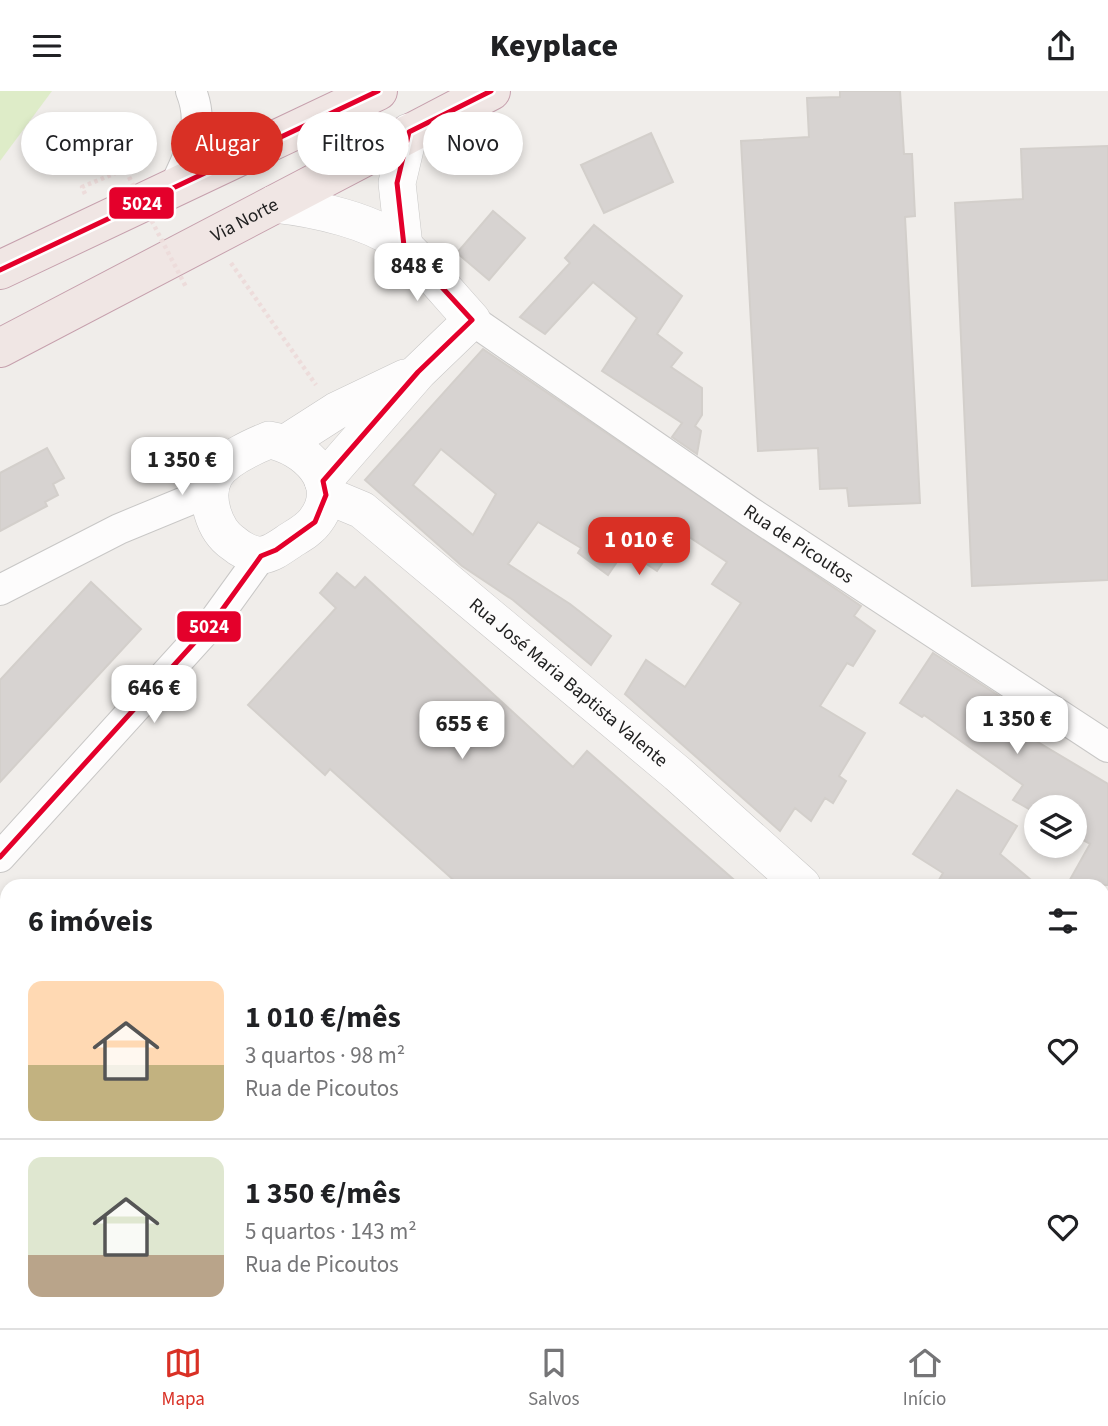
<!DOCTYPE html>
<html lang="pt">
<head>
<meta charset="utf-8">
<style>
	body { margin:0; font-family:"Source Sans 3",sans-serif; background:#f2f2f2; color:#202124; height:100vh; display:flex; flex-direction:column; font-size:26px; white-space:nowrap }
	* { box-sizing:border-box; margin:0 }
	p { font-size:23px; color:#757577 }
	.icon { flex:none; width:38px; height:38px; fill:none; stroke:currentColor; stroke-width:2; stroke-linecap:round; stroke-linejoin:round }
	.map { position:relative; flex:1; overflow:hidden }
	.drawer { position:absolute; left:0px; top:788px; width:1110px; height:450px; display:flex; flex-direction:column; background:#fff; border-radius:21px 21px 0 0; box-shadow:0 4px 10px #0003 }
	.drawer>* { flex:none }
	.top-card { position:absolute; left:21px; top:21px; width:700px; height:63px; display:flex; gap:14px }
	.fabs { position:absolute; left:1024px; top:704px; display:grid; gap:14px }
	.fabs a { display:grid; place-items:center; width:63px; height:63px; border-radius:50%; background:#fff; box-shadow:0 4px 10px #0003; font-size:35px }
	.price { position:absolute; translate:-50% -60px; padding:0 16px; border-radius:14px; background:#fff; color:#222; font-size:23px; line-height:46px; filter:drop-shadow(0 2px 4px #0008) }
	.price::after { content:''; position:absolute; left:50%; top:42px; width:21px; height:16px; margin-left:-10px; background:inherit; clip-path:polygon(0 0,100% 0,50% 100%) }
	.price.active { background:#d93025; color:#fff }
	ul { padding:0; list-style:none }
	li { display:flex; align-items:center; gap:21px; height:175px; padding:0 28px }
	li+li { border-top:2px solid #e0e0e0 }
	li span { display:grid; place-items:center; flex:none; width:196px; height:140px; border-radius:14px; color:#555 }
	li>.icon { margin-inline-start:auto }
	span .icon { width:84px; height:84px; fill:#fffc; stroke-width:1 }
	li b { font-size:30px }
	h2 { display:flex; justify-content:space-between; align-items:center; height:84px; padding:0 28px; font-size:30px }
	.tag { padding:0 24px; border-radius:32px; background:#fff; box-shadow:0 4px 10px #0003; font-size:24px; line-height:63px }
	.tag.active { background:#d93025; color:#fff }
	header { display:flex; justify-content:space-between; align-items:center; height:91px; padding:0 28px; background:#fff; font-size:32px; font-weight:800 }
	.tab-bar { display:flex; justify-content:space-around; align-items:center; height:98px; border-top:2px solid #e0e0e0; background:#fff; font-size:19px; color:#757577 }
	.tab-bar a { display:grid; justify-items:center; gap:4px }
	.tab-bar .active { color:#d93025 }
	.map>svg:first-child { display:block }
</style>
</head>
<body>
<header><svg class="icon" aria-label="menu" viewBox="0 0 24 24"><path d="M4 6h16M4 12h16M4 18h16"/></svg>Keyplace<svg class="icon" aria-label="share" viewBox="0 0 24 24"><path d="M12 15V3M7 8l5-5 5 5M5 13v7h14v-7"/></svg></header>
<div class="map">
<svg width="1108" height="1237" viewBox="0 0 1108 1237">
	<rect width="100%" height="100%" fill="#f0edea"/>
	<path fill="#deecc8" d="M0,0h52l-52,70z"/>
	<g fill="#ccdebf">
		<path d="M0,935l7,7v201l-7,-1z"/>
		<path d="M85,1230h213l7,7h-219z"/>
	</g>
	<g fill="#d7d3d1" stroke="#d3cfcb" stroke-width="2" fill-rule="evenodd">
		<path d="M840,0h60l4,63h8l3,62 -10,1 15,286 -71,3 -2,-18 -27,1 -2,-41 -60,3 -17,-310 68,-4 -2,-39 33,-1z"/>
		<path d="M651,42l22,49 -69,31 -23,-48z"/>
		<path d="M1108,55v434l-136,6 -17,-383 68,-4 -2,-50z"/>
		<path d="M493,120l32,27 -36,42 -32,-27z"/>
		<path d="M594,134l88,71 -25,38 25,19 -11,14 31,21v27l-7,11 6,5 -4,23 -25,-17 10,-14 -80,-52 35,-53 -44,-36 -48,52 -25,-17 50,-54 -5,-5z"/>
		<path d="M483,258l378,257 -7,10 21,15 -22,35 -6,-3 -27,43 45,27 -26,43 7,5 -13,22 -8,-5 -14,23 -16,-13 -15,23 -155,-137 21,-34 39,27 56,-84 -29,-19 15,-22 -44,-29 -26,38 -32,-21 -17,25 -30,-22 3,-5 -43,-26 -30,42 62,40 41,32 -20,29 -78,-65 -51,-34 -97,-86zM441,358l55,45 -23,41 -60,-50z"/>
		<path d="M47,357l17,30 -11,6 5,11 -13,7 2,4 -47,25v-58z"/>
		<path d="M337,482l18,15 10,-11 208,190 14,-16 153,134h-281l-129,-116 -5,6 -77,-70 88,-97 -16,-15z"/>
		<path d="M91,491l50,47 -141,153v-102z"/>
		<path d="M933,562l103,67 -10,15 82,49v101h-41l23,-41 -16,-9v-28h-38v6l-23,-13 10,-15 -99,-70 -2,2 -22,-14z"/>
		<path d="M957,699l60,36 -17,28 37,31h-101l7,-12 -30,-19z"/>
	</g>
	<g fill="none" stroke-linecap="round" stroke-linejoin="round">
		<g stroke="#c8c7c6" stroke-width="16">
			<g id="service">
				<path d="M0,857l7,7"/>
				<path d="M401,1230l7,7"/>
			</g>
		</g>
		<g stroke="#c8c7c6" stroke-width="32">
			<g id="minor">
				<path d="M174,97c15,-34 32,-60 17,-97"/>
				<path id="s1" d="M472,229l278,192 358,235"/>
				<path d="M0,499l119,-61 92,-38"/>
				<path d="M0,766l214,-236 47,-65"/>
			</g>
		</g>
		<g stroke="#c8c7c6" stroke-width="38">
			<g id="tertiary">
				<path d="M274,113c39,4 102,17 132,44 23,22 44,48 66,72l-54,52 -95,109"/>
				<path d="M404,155l-7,-63 12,-51"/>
				<path d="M269,349c36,6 75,43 47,80 -6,9 -17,15 -25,20 -9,6 -19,14 -29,15 -10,1 -22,-6 -29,-12 -19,-13 -30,-47 -18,-68 10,-16 37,-28 54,-35z"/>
				<path d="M286,352l50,-32 69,-33"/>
				<path id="s2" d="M326,404l36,15 316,264 124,111"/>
				<path d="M1080,1230l2,7"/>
			</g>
		</g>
		<g stroke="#c6a0ad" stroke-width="40">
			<g id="trunk">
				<path d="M0,179l378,-179"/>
				<path id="s3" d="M0,257l491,-257"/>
			</g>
		</g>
		<g stroke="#eddcdb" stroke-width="4.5" stroke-dasharray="3.5 3.5" stroke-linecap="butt">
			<path d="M85,103l-3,-7 55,-23"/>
			<path d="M231,172l85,122"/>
		</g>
		<use href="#service" stroke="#fdfcfc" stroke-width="14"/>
		<use href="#minor" stroke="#fdfcfc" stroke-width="30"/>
		<use href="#tertiary" stroke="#fdfcfc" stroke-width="37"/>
		<use href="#trunk" stroke="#f0e6e4" stroke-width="38"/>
		<path stroke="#eddcdb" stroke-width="4.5" stroke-dasharray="3.5 3.5" stroke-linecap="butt" d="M129,86l57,110"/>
		<g stroke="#fff" stroke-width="10">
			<g id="bus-1">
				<path d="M0,179l378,-179"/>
				<path d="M0,766l214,-236 47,-65 15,-6 39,-28 11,-27 -3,-14 95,-109 54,-52 -68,-74 -7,-63 12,-51 82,-41"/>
			</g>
		</g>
		<use href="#bus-1" stroke="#e4002b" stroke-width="5"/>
	</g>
	<g text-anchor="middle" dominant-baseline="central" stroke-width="5" stroke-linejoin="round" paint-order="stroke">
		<g font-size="19" fill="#212121" stroke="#fff">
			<text stroke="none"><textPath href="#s3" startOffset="276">Via Norte</textPath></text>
			<text stroke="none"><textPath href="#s1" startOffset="396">Rua de Picoutos</textPath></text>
			<text stroke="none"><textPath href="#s2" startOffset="308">Rua José Maria Baptista Valente</textPath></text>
		</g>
	</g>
	<g stroke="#fff" stroke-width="2.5">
		<rect x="108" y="95" width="67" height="34" rx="7" fill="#e4002b"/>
		<rect x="176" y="519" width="66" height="33" rx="7" fill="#e4002b"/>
	</g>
	<g font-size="19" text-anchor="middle" font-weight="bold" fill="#fff">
		<text x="142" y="119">5024</text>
		<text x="209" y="542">5024</text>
	</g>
</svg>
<div class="fabs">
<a><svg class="icon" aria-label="layers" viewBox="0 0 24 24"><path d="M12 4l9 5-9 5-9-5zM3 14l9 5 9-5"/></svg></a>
</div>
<b class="price" style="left:417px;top:212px">848 €</b>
<b class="price" style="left:182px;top:406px">1 350 €</b>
<b class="price active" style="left:639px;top:486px">1 010 €</b>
<b class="price" style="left:154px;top:634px">646 €</b>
<b class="price" style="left:1017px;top:665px">1 350 €</b>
<b class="price" style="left:462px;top:670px">655 €</b>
<div class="top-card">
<a class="tag">Comprar</a>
<a class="tag active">Alugar</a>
<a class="tag">Filtros</a>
<a class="tag">Novo</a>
</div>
<section class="drawer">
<h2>6 imóveis<svg class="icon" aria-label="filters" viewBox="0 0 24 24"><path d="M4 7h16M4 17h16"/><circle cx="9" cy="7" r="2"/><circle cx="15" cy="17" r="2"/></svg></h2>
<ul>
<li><span style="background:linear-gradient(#ffd9b3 60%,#c2b280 0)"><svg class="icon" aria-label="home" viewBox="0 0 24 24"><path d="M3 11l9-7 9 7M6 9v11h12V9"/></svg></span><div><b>1 010 €/mês</b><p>3 quartos · 98 m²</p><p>Rua de Picoutos</p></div><svg class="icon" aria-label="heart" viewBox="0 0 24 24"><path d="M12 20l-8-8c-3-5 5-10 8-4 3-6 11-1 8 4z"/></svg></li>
<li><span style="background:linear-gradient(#dfe7d0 70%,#b9a48a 0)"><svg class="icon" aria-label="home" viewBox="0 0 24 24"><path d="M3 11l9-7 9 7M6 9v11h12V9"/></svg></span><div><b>1 350 €/mês</b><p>5 quartos · 143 m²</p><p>Rua de Picoutos</p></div><svg class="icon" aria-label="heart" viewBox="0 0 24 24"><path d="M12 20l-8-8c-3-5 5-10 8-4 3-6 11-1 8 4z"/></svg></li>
</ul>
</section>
</div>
<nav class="tab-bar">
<a class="active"><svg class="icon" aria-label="map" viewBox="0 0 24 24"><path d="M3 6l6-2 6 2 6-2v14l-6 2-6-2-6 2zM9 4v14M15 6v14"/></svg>Mapa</a>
<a><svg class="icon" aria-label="saved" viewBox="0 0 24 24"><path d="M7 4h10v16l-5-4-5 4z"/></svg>Salvos</a>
<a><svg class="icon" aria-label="home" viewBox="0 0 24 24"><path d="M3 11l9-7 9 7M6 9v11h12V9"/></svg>Início</a>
</nav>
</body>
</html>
